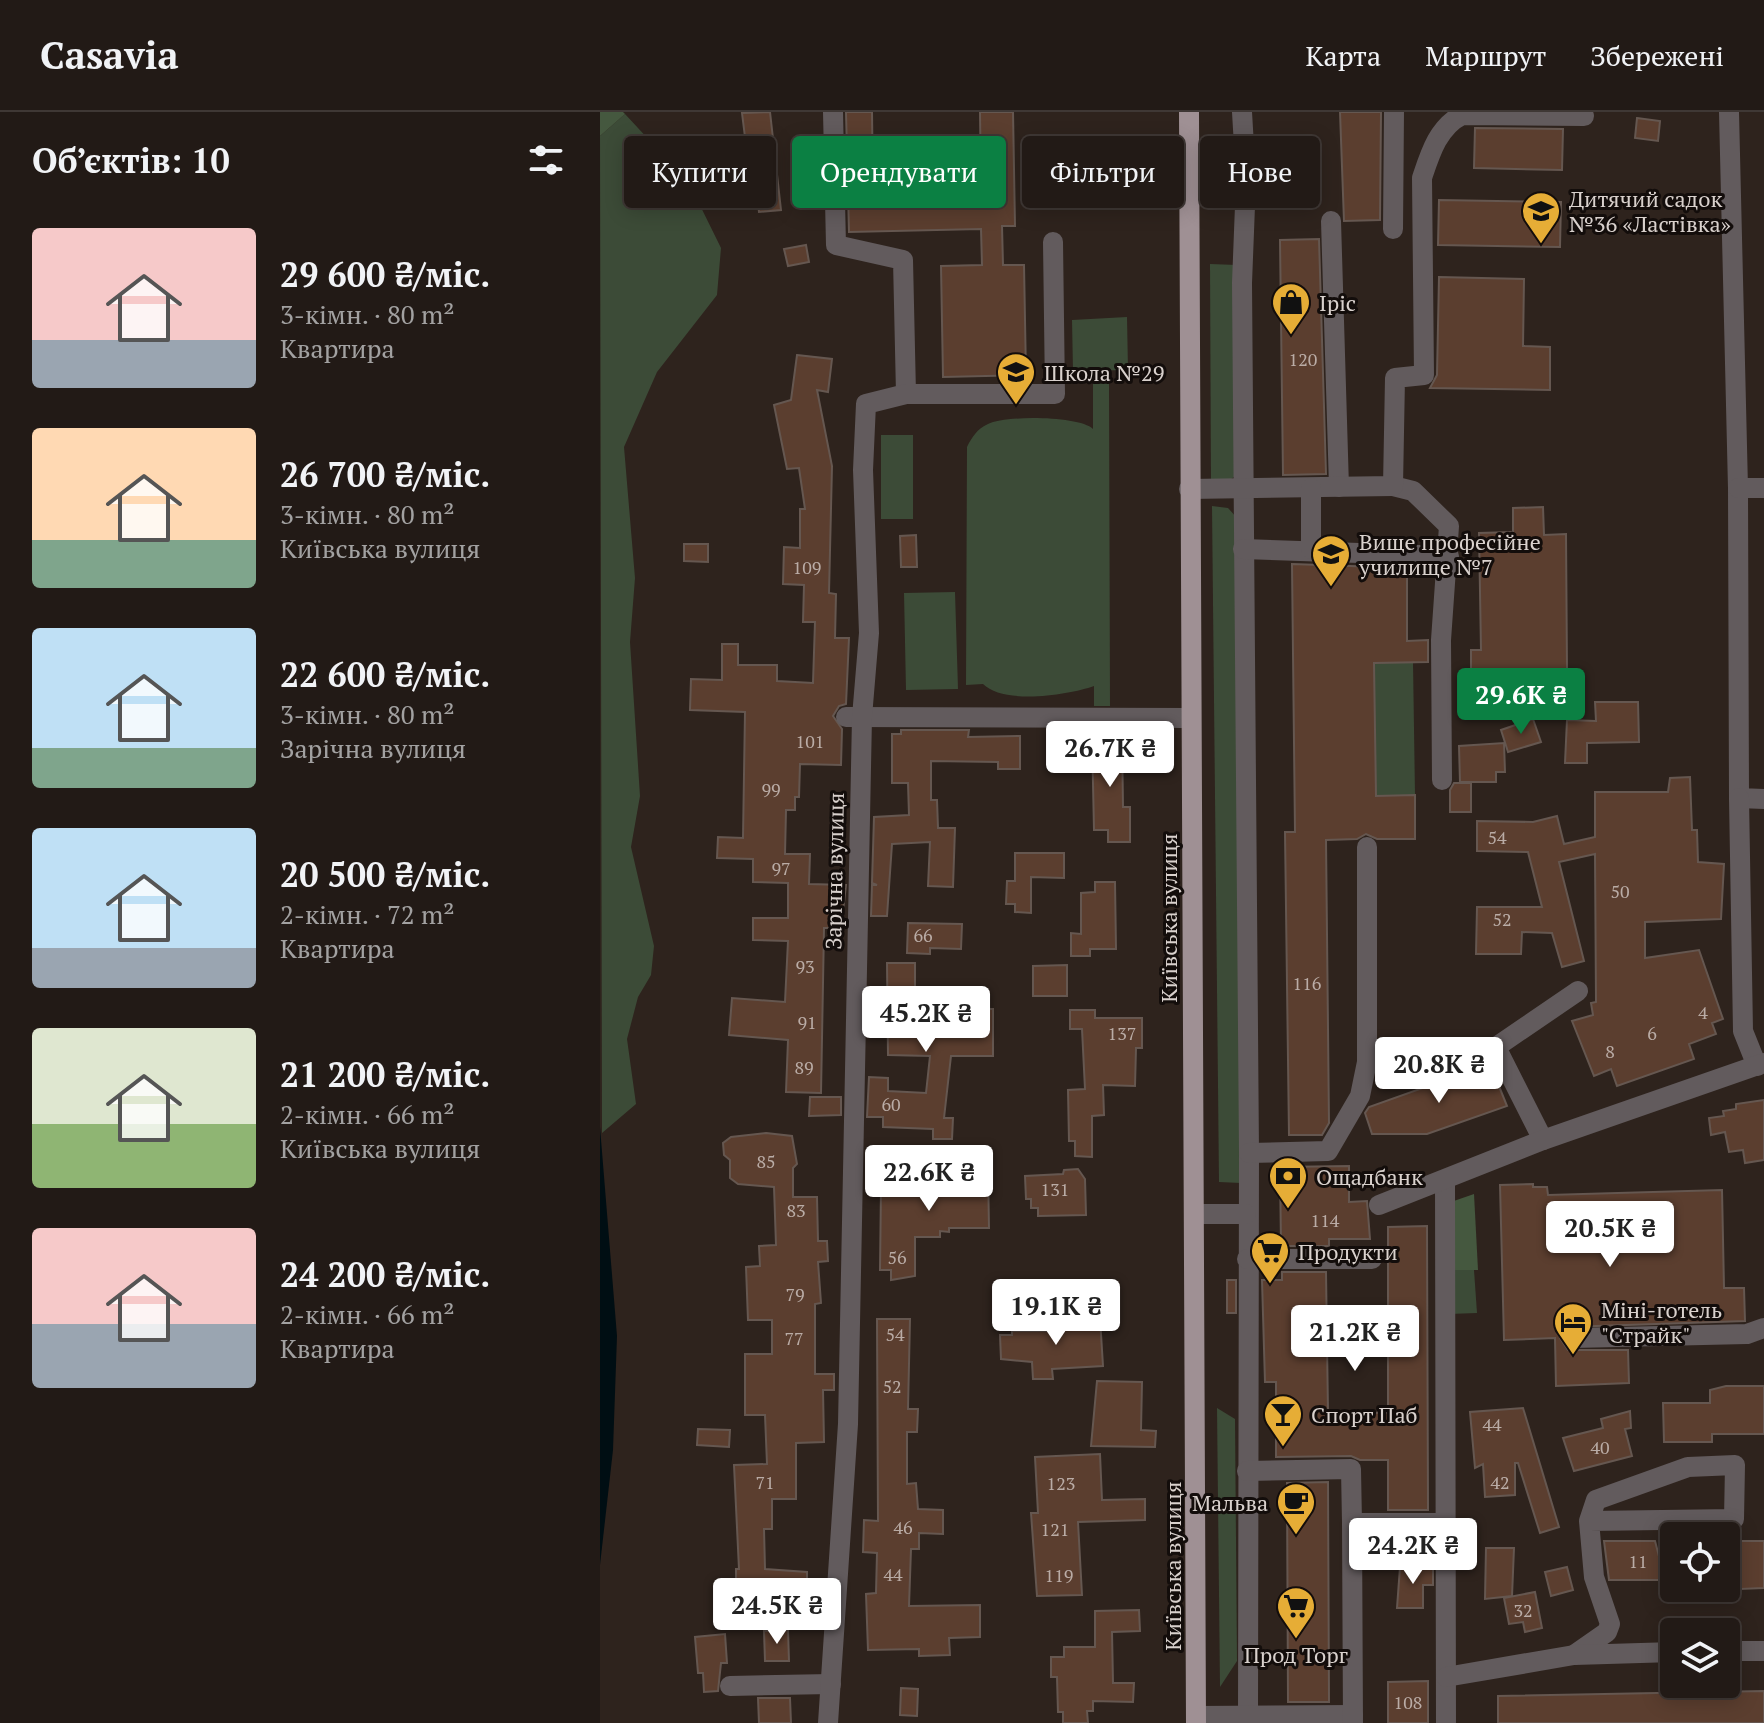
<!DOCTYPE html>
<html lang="uk">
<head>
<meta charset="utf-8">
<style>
	body { margin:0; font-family:"PT Serif",serif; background:#2a231f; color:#f1f3f6; height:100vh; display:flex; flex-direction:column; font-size:30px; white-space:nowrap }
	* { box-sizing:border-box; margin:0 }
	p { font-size:26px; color:#a2a1a1 }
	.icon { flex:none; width:44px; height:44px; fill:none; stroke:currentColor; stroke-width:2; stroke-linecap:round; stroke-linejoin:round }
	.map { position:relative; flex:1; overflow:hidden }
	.side { display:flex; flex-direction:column; background:#221a16; width:600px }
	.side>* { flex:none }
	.top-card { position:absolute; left:24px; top:24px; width:760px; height:72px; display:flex; gap:16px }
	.tools { position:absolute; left:1060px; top:1410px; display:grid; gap:16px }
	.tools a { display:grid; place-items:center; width:80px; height:80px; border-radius:8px; background:#221a16; box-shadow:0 4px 20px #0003,0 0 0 2px #3f3835; font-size:40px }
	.price { position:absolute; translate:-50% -68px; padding:0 18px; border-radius:8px; background:#fff; color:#222; font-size:26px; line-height:52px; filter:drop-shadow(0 2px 4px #0008) }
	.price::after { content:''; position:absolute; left:50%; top:48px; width:24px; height:18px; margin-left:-12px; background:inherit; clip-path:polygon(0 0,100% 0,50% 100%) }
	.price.active { background:#0b8043; color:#fff }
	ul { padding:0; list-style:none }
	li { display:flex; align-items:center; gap:24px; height:200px; padding:0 32px }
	li span { display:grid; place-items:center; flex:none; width:224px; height:160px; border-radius:8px; color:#555 }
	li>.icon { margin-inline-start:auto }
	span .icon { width:96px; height:96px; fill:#fffc; stroke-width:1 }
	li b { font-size:34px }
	h2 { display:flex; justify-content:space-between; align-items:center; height:96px; padding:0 32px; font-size:34px }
	.tag { padding:0 28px; border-radius:8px; background:#221a16; box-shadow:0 4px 20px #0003,0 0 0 2px #3f3835; font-size:28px; line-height:72px }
	.tag.active { background:#0b8043; color:#fff }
	header { display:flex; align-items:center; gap:48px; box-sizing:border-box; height:112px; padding:0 40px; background:#221a16; border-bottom:2px solid #3f3835 }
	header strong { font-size:38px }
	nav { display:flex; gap:44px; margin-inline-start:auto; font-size:28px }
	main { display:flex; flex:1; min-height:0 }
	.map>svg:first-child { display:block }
</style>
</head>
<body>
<header>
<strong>Casavia</strong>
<nav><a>Карта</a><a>Маршрут</a><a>Збережені</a></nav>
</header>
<main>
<section class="side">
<h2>Об’єктів: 10<svg class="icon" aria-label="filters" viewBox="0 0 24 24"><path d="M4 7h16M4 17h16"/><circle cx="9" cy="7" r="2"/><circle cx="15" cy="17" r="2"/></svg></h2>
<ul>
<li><span style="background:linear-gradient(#f6c9c9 70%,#9aa5b1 0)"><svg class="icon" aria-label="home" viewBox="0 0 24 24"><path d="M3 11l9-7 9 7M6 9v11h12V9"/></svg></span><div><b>29 600 ₴/міс.</b><p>3-кімн. · 80 m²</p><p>Квартира</p></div></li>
<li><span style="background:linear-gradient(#ffd9b3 70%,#7fa58c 0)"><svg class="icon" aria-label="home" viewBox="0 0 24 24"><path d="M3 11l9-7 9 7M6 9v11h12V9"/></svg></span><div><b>26 700 ₴/міс.</b><p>3-кімн. · 80 m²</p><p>Київська вулиця</p></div></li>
<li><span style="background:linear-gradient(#bfe0f5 75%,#7fa58c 0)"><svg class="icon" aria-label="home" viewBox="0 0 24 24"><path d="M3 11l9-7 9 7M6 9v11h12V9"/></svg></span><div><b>22 600 ₴/міс.</b><p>3-кімн. · 80 m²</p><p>Зарічна вулиця</p></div></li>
<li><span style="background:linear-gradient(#bfe0f5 75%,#9aa5b1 0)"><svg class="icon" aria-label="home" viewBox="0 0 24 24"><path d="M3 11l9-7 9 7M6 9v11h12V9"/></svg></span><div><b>20 500 ₴/міс.</b><p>2-кімн. · 72 m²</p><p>Квартира</p></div></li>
<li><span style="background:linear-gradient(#dfe7d0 60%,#8fb573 0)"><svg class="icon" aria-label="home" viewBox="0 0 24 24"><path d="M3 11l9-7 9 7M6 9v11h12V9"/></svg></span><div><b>21 200 ₴/міс.</b><p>2-кімн. · 66 m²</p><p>Київська вулиця</p></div></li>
<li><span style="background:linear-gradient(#f6c9c9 60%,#9aa5b1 0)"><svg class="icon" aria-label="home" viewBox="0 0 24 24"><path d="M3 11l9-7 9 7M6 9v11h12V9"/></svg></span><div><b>24 200 ₴/міс.</b><p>2-кімн. · 66 m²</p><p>Квартира</p></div></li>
</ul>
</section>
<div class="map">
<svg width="1164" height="1611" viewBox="0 0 1164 1611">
	<rect width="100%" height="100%" fill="#2e231d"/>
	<g fill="#3c4b37">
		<path d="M25,2l64,69 32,65 -4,47 -60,77 -33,75 11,131 -5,64 10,154 -9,51 23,99 -3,29 -13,22 -11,42 9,65 -34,29 -2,-997z"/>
		<path d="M610,152l27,1 -2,211 -12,10 -12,1z"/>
		<path d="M527,205l1,53 -55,1 -1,-51z"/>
		<path d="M493,269h16l1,325h-16v-20c-25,9 -90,19 -111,-2l-17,1 1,-238c5,-10 10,-18 21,-23 17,-9 92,-8 105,5z"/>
		<rect x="281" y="323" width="32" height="84"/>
		<path d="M612,394l16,2 9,10 4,665 -22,-1z"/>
		<path d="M355,480l3,97 -52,1 -2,-97z"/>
		<path d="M813,550l2,133 -39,1 -2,-133z"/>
		<path d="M848,1158h26l3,43 -28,1z"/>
		<path d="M617,1296l18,11 2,242 -17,26z"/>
	</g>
	<g fill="#45583f">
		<path d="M0,0h23l2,2 -25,22z"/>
		<path d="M874,1082l4,76h-30v-67z"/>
	</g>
	<path fill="#000e13" d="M0,1015l17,209 -4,114 -13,115z"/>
	<g fill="#5b3e2f" stroke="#655750" stroke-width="2">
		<path d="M170,0l11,98 -22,2 -7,-60 -5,1 -5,-40z"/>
		<path d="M246,0h26l1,77 108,-1 -1,-76h33l2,114h-13l1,39h21l2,110 -83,2 -2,-111 41,-1 -1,-36 -132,3z"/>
		<path d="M740,0h41l-1,108 -36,1z"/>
		<path d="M1037,6l23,3 -2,20 -23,-3z"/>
		<path d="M875,16l88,1 -1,41 -88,-2z"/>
		<path d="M839,88l122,2 -1,45 -122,-2z"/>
		<path d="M719,127l7,235 -43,1 -3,-235z"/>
		<path d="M206,133l3,17 -21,4 -4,-17z"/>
		<path d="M839,165l85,2 -1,67 27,1v43l-120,-2 7,-13z"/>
		<path d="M197,243l35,4 -4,33 -11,-2 15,76 -3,127 7,1 -1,44h14l-3,66 -7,2 -6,10 9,13 -1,36 -41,-1 -1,33h-4v13h-9l-1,44h25l-1,30 37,1 -5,43h-17l-3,165 -35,-1 2,-52 -59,-5 3,-37 53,4 3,-61 -35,-1v-22h35v-35l-35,-1v-23l-36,-1 1,-21 25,1 2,-126 -55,-2 1,-31 31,1v-36h16v21h39v16l36,2 2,-61h-12l1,-37 -21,-1 1,-37 16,1v-39h5l-6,-41 -12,1 -13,-64 17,-5z"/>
		<path d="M943,395l1,28 22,-1 1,136 -96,1v-21h10l-2,-117 34,-1v-24z"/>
		<path d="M316,423l1,32h-16l-1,-31z"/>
		<path d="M84,432h24v18l-24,-1z"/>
		<path d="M692,452l115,4v73l21,-1v22l-54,1 2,133 39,-1v44h-38l-11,-5 -9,5 -31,1 3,283 -7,12h-33l-4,-303h10z"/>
		<path d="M995,590h43l1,40 -52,1v20h-22l2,-43 29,1z"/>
		<path d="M933,607l8,23 -33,10 -7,-22z"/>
		<path d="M301,618h68l-1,7 52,-1v33h-22v-7l-67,-1v39h6l1,28h17l-2,59 -25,-1 2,-44 -38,2 -5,72h-16l1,-31h5l-5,-2 2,-66 35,-2 -1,-32h-16v-49h9z"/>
		<path d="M492,625h30l1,70h7v35h-22v-12h-14z"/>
		<path d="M904,631l1,29h-9v10h-36l-1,-36z"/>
		<path d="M1090,665l2,53h5l1,32 26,2 -3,55 -76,3v36l54,-8 24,69 -11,4 4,11 -27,10 5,15 -77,27 -6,-17 -17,7 -22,-55 21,-6 -2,-12 5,-1 -1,-148 -36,8 25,99 -22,6 -10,-34 -30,-1 -1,22h-45l1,-47h65l-14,-55 -51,-1v-30l56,1 24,-6 7,28 31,-7v-45h73l2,-14z"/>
		<path d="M854,671h17v29h-21v-22z"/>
		<path d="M415,741h49v25l-33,-1v36l-16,-1v-8h-9l1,-23h8z"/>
		<path d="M495,770h20l1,67h-26v7h-19v-23l10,1v-41l14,-1z"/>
		<path d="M308,811l54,1 -1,25 -31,-1v6l-23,-1z"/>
		<path d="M287,851h28v45l78,1v47h-42l-7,62h9l-1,21h-19v-10l-50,-2v-10h-16l2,-40 19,1v13l38,2 4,-37 -42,-1z"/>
		<path d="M467,853v31h-34v-30z"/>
		<path d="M470,898h25v8h47v30h-6l-1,38 -32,-1 1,30 -12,1v41l-17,-1v-15h-6l-1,-51 17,-1 -3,-60h-12z"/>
		<path d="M890,952l17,42 -80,28h-55l-7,-21 4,-6z"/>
		<path d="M210,985h31v18l-32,1z"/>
		<path d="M1164,988v60l-19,3 -2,-13 -14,2 -4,-20 -14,3 -2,-17 15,-2 -1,-5 13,-2v-5z"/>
		<path d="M166,1021l26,3 5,28 -4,4v29h24l1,44h9l1,20 -10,1 3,41 -6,1v70h19v16h-11l1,52 -28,1v56h-24v30h-8l1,40 42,3v22h-9v8l-62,-1v-32h3l-5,-104 33,-1 -2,-49h-20v-61h27v-34h-24l-2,-53 14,-1 -1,-20 17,-1 -2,-58 -36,-3 -8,-6v-18l-6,-5 -1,-12 8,-6z"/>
		<path d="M749,1054v36l18,-1 3,38h-41v7h-48l-1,-79z"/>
		<path d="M478,1057l7,10 1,36 -48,1v-8h-7v-9h-5l-1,-23 38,-2 1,-4z"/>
		<path d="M309,1058l79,1 1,57h-40v4l-9,-1v6h-25v39l-24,4v-10h-11l1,-82 27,1z"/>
		<path d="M933,1072v3h14l1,8 174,-5 2,98h20l1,33 -178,6 -7,11 8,12h60l1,33 -73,3 -1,-48 -51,2 -4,-155z"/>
		<path d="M827,1114l1,284h-40v-50h-28l-9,-4 -75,1v-75h-11l-3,-102h20v-8h44l2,140 60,1v-186z"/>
		<rect x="627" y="1168" width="9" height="33"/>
		<path d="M500,1206l3,48 -51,3 1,10h-20l-1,-17 -31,-3 -1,-24h12v-4h47l-1,-11z"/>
		<path d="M277,1207h33l-2,90h10l-1,23h-10v52l9,-1 2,26 25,1v24l-24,-1v16h-8l-2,57 71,-1v32l-31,1 1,17 -31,1v-7l-51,1 -2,-56 10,-1 1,-40 -14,-1 1,-32 14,1z"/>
		<path d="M497,1269l45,1 -1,48 15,1 -1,16 -64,-1z"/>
		<path d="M1126,1274h38v48h-52v8h-48l-1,-39h47v-13z"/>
		<path d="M923,1296l36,119 -19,6 -22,-70h-3v32l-30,2 -2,-33 -8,4 -5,-56z"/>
		<path d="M1030,1299l1,17 -6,1 7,27 -58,15 -11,-33 40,-10 -2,-9z"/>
		<path d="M98,1317l32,1 -1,17 -32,-2z"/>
		<path d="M500,1342l2,46 43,-1v21l-67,2 4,73 -45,1 -6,-83h7l-3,-56z"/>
		<path d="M728,1370l1,220h-41l-1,-219z"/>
		<path d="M1004,1429h51l6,23 13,-2v18h-65z"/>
		<path d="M1126,1429h38v47l-24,1v-9h-14z"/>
		<path d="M886,1436h28l-2,48 -27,3z"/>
		<path d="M827,1454l6,3v16h-10v23h-26l3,-41z"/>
		<path d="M967,1455l6,23 -22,6 -6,-24z"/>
		<path d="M935,1480l7,36 -17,4 -2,-10 -14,2 -5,-26z"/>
		<path d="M539,1498l1,21 -28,1 1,51h21l-1,19 -40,-1v10h-6l1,12h-25v-11h-5l-1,-35h-6v-20h13v-10h31v-36z"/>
		<path d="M188,1518l1,31h-24l-1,-30z"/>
		<path d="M125,1522l2,29h-6l-3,28 -14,1 -1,-19h-5l-3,-36z"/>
		<path d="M828,1569v42h-40v-41z"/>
		<path d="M301,1576l17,1 -1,27 -17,-1z"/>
		<path d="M1164,1579v32h-266v-27z"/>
		<path d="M158,1586h32l1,25h-32z"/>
	</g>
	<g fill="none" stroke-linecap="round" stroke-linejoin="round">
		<g stroke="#625b5d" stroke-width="20">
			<path d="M233,0l3,133 67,15 3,134"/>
			<path d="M642,0l4,68 -4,103 7,870 -1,570"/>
			<path d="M1129,0l9,376 1,310 25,1"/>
			<path d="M731,109l8,266"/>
			<path d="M793,117l1,-117"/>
			<path d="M793,374l20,5 36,35 -8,114 1,140"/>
			<path d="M1138,376h26"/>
			<path d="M589,377l204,-3 2,-108 29,-3 -2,-197c8,-24 16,-51 40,-63l122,1"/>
			<path d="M643,437l206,7"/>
			<path d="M711,437v-61"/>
			<path d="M246,605l345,1"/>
			<path d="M1139,686l4,233 14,35"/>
			<path d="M943,1028l-47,-93 82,-56"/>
			<path d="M649,1041l79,-2 32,-55 7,-34v-215"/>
			<path d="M845,1070l1,541"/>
			<path d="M779,1093l164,-65 221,-77"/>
			<path d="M595,1102h51"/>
			<path d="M647,1147h125"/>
			<path d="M973,1226l174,-4 17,-6"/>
			<path d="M647,1359l104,-2 1,54"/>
			<path d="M1126,1539h38"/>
			<path d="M974,1543l33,-23 3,-8 -16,-47 -5,-56 7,-21 92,-33 47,-2 -1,54 -145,2"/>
			<path d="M846,1565l128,-22 100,-3"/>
			<path d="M130,1574l101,-2"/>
			<path d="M596,1604l157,-1"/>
			<path d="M228,1611l20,-299 14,-707 7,-84 -6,-163 3,-66 40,-10h149l-2,-152"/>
			<path d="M753,1611l-1,-200h94"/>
		</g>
		<path stroke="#9f9094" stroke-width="20" d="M589,0l7,1611"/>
	</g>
	<defs>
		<g id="school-pin" transform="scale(2)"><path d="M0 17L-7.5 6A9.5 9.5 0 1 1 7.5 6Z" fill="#e6ad36" stroke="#130d0b"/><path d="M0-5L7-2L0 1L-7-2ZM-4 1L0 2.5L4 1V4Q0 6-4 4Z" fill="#111"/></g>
		<g id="shop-pin" transform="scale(2)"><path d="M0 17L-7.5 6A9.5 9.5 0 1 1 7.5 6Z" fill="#e6ad36" stroke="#130d0b"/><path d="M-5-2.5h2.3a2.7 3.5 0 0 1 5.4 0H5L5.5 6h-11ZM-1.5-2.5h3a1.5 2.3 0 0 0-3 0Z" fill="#111"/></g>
		<g id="university-pin" transform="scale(2)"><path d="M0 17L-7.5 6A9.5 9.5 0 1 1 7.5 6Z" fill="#e6ad36" stroke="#130d0b"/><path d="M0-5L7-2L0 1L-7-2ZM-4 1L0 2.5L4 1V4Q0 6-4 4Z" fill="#111"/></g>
		<g id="bank-pin" transform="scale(2)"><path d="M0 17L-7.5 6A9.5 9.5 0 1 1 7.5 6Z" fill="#e6ad36" stroke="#130d0b"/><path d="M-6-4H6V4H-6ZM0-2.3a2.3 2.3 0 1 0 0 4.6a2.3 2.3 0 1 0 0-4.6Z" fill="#111"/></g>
		<g id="supermarket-pin" transform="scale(2)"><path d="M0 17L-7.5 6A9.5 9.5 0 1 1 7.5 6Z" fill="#e6ad36" stroke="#130d0b"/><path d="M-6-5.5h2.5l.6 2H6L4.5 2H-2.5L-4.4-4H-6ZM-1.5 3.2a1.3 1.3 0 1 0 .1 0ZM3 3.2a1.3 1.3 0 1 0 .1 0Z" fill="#111"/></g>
		<g id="hotel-pin" transform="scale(2)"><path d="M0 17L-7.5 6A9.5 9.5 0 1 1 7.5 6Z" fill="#e6ad36" stroke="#130d0b"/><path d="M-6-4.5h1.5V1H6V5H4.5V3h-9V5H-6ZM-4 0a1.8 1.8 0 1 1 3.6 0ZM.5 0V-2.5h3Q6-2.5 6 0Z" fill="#111"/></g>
		<g id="bar-pin" transform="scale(2)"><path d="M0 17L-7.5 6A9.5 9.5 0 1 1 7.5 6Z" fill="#e6ad36" stroke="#130d0b"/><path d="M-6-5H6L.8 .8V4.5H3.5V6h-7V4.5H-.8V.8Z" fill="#111"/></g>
		<g id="cafe-pin" transform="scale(2)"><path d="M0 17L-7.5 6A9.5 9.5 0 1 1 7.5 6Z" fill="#e6ad36" stroke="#130d0b"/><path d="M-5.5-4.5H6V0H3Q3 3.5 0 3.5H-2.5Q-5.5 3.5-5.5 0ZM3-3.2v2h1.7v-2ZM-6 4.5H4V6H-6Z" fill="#111"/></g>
	</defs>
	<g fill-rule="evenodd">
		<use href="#school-pin" x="941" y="99"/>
		<use href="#shop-pin" x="691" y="190"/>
		<use href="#school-pin" x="416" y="260"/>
		<use href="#university-pin" x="731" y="442"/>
		<use href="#bank-pin" x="688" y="1064"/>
		<use href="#supermarket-pin" x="670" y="1139"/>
		<use href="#hotel-pin" x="973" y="1210"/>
		<use href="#bar-pin" x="683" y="1302"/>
		<use href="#cafe-pin" x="696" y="1390"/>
		<use href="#supermarket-pin" x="696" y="1494"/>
	</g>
	<g text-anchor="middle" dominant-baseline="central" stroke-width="6" stroke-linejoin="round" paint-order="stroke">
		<g font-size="18" fill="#baaca6">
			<text x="703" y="247">120</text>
			<text x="207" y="455">109</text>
			<text x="210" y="629">101</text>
			<text x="171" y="677">99</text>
			<text x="897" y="725">54</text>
			<text x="181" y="756">97</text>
			<text x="1020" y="779">50</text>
			<text x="902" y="807">52</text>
			<text x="323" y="823">66</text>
			<text x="205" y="854">93</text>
			<text x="707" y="871">116</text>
			<text x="1103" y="900">4</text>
			<text x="207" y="910">91</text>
			<text x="522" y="921">137</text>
			<text x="1052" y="921">6</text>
			<text x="1010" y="939">8</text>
			<text x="204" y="955">89</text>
			<text x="291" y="992">60</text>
			<text x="166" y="1049">85</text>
			<text x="455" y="1077">131</text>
			<text x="196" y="1098">83</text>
			<text x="725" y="1108">114</text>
			<text x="297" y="1145">56</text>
			<text x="195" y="1182">79</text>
			<text x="295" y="1222">54</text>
			<text x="194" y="1226">77</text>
			<text x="292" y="1274">52</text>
			<text x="892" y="1312">44</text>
			<text x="1000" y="1335">40</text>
			<text x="165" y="1370">71</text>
			<text x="900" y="1370">42</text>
			<text x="461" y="1371">123</text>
			<text x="303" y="1415">46</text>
			<text x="455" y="1417">121</text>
			<text x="1038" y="1449">11</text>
			<text x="293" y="1462">44</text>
			<text x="459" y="1463">119</text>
			<text x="923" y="1498">32</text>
			<text x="808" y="1590">108</text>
		</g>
		<g font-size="22" fill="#d9d1cd" stroke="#130d0b" text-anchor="start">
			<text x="969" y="86">Дитячий садок<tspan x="969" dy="25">№36 «Ластівка»</tspan></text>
			<text x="719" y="190">Іріс</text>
			<text x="444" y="260">Школа №29</text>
			<text x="759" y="429">Вище професійне<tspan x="759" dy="25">училище №7</tspan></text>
			<text x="716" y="1064">Ощадбанк</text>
			<text x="698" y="1139">Продукти</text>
			<text x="1001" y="1197">Міні-готель<tspan x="1001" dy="25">"Страйк"</tspan></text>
			<text x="711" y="1302">Спорт Паб</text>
			<text x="668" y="1390" text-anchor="end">Мальва</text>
			<text x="696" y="1542" text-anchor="middle">Прод Торг</text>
		</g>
		<g font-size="22" fill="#d9d1cd" stroke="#130d0b">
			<text transform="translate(234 759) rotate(-89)">Зарічна вулиця</text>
			<text transform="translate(568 806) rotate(-90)">Київська вулиця</text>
			<text transform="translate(572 1454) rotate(-90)">Київська вулиця</text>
		</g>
	</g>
</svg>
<div class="tools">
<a><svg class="icon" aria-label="locate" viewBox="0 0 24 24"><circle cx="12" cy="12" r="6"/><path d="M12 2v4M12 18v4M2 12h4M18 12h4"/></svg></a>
<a><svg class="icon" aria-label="layers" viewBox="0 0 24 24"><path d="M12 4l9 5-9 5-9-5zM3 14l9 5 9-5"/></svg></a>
</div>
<b class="price active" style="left:921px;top:624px">29.6K ₴</b>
<b class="price" style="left:510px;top:677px">26.7K ₴</b>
<b class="price" style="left:326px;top:942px">45.2K ₴</b>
<b class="price" style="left:839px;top:993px">20.8K ₴</b>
<b class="price" style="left:329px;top:1101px">22.6K ₴</b>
<b class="price" style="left:1010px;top:1157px">20.5K ₴</b>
<b class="price" style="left:456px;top:1235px">19.1K ₴</b>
<b class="price" style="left:755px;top:1261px">21.2K ₴</b>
<b class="price" style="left:813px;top:1474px">24.2K ₴</b>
<b class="price" style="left:177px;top:1534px">24.5K ₴</b>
<div class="top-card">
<a class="tag">Купити</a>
<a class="tag active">Орендувати</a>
<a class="tag">Фільтри</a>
<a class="tag">Нове</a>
</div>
</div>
</main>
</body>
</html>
